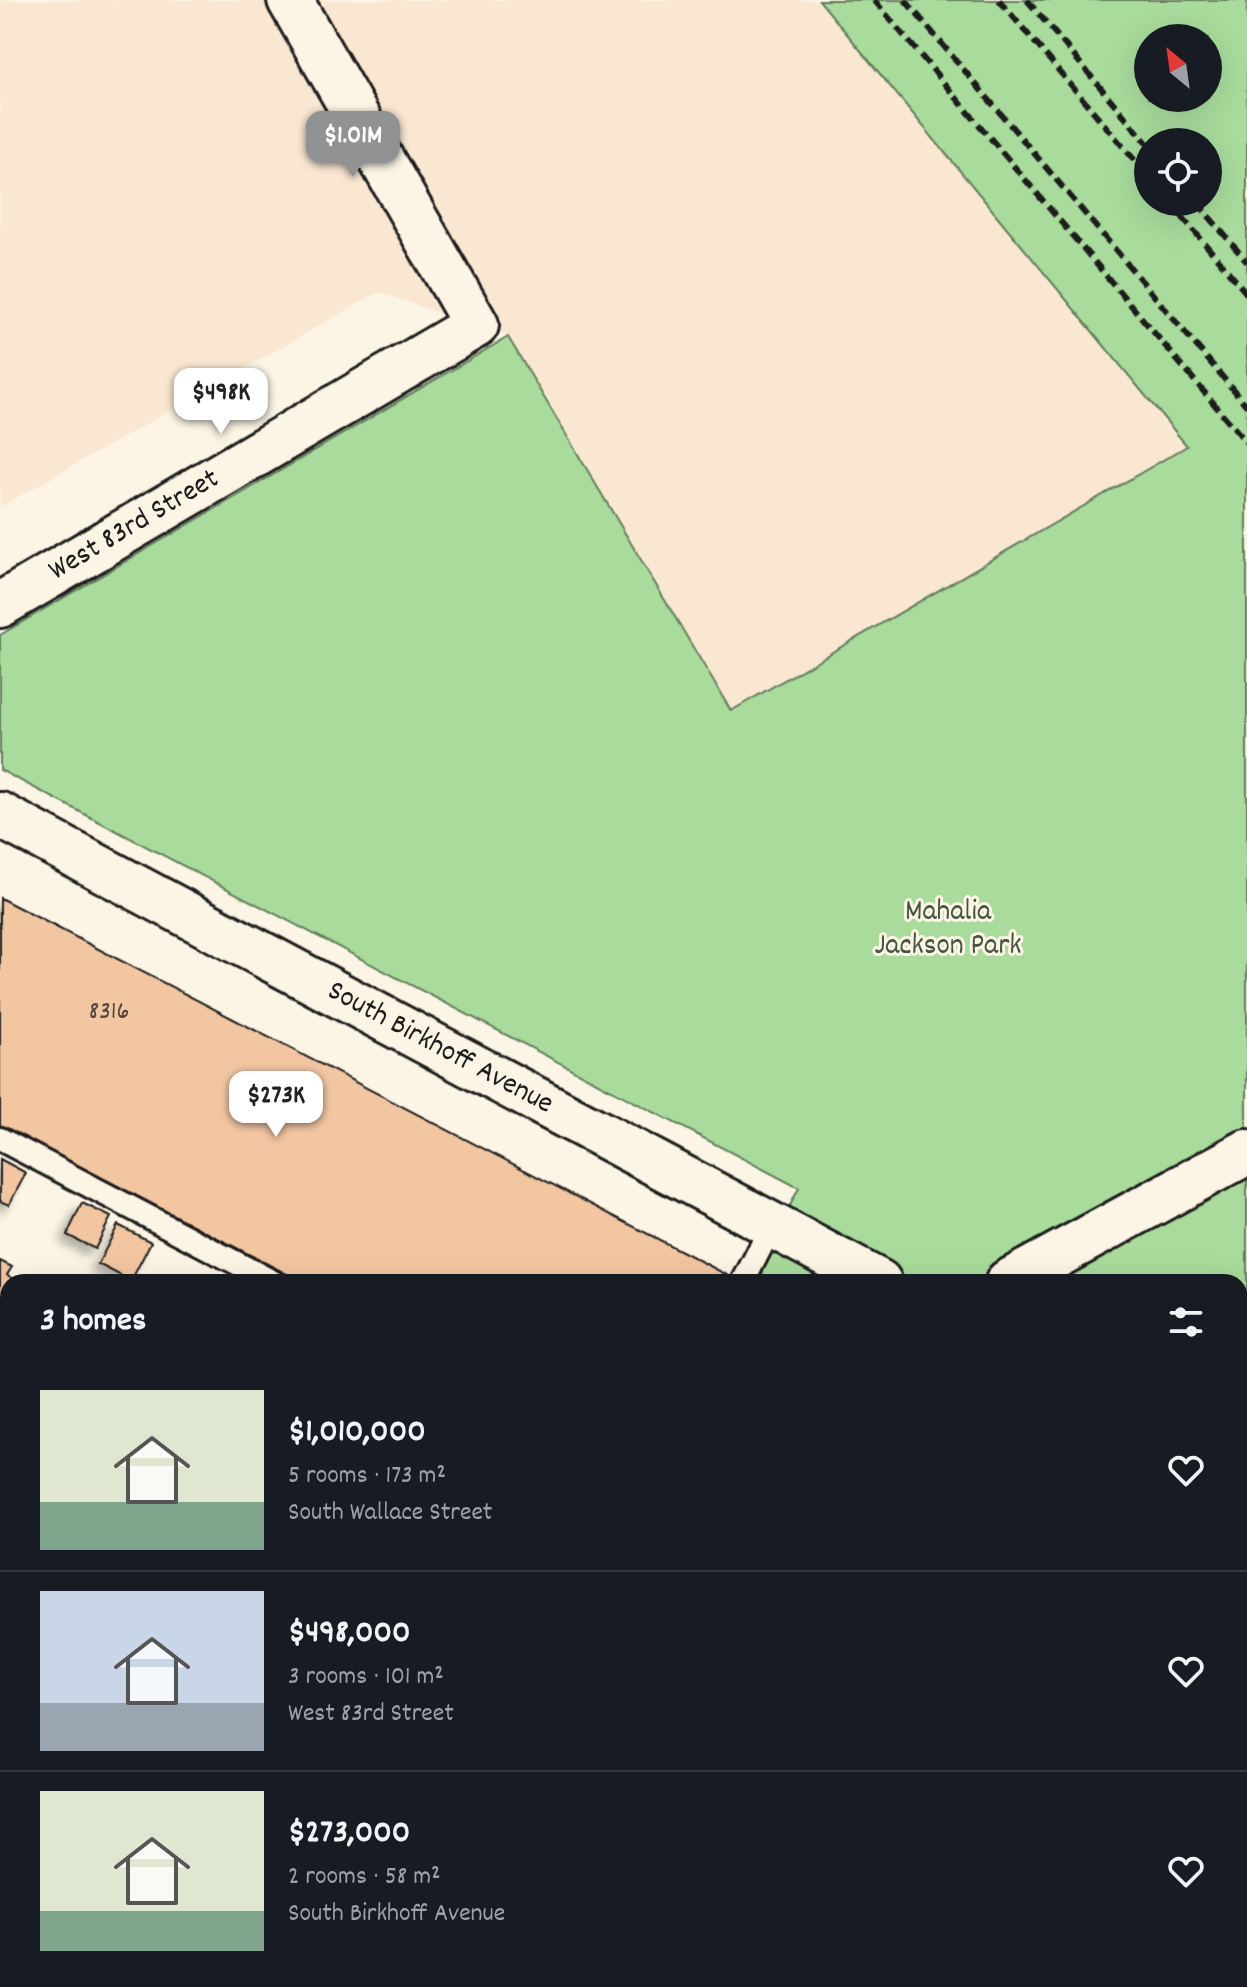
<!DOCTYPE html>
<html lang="en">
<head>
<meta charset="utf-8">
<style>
	body { margin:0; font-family:Dekko,sans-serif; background:#242831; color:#f1f3f6; height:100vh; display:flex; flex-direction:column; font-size:30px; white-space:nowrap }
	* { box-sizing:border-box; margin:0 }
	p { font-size:26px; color:#9ea1a6 }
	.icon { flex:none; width:44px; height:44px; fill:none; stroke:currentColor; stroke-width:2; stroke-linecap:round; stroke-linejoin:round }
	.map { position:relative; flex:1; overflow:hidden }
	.drawer { position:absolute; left:0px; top:1274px; width:1248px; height:714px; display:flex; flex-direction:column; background:#171b24; border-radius:24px 24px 0 0; box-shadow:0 8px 32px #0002 }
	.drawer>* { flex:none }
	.needle { width:52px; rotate:331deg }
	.buttons { position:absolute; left:1134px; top:24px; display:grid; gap:16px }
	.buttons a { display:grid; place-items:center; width:88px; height:88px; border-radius:50%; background:#171b24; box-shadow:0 8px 32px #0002; font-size:40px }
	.price { position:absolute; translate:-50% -68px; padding:0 18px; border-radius:16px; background:#fff; color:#222; font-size:26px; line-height:52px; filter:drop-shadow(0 2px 4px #0008) }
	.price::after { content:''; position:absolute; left:50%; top:48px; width:24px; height:18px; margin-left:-12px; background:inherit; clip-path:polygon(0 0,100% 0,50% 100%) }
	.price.current { background:#919294; color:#fff }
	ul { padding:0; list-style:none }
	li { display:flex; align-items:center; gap:24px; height:200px; padding:0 40px }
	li+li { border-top:2px solid #363941 }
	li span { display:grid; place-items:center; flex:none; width:224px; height:160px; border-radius:0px; color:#555 }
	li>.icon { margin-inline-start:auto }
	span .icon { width:96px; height:96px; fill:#fffc; stroke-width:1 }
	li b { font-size:34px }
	h2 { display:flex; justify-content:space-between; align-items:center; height:96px; padding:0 40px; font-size:34px }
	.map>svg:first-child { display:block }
</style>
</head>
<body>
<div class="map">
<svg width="1247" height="1987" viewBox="0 0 1247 1987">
	<defs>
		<filter id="shadow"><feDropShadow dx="-7" dy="7" stdDeviation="4" flood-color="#0004"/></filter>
	</defs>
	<rect width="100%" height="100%" fill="#fcf5e5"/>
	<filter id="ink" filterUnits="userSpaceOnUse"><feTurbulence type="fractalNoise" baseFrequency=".0125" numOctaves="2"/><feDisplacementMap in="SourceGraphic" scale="16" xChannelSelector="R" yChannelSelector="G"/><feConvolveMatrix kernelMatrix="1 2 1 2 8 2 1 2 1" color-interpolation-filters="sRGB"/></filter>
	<g filter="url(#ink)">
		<g fill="#f9e7d1">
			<path d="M0,0h819l369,446 -458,266 -222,-375 -129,-45 -379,215z"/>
			<path d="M0,1763l8,5v212h397l13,7h-418z"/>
		</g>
		<path fill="#a8db9c" stroke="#627c5c" stroke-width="2" fill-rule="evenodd" d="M819,0h428v1987h-107l-14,-7h114v-698h-489l48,-94 -799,-418v-135l508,-298 223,374 456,-265zM1148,38h60v60h-60zM1148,142h60v60h-60z"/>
		<g fill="#f3c6a2" stroke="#1c1c1c" stroke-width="2" filter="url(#shadow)">
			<path d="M0,898l733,380 -2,4h-429l-302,-157z"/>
			<path d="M0,1159l26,14 -17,32 -9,-4z"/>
			<path d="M82,1203l29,14 -16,32 -28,-14z"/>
			<path d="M118,1225l33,17 -20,39 -33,-17z"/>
			<path d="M0,1261l12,6 -5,8 12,7h-11v30l-8,15z"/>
			<path d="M8,1322v50l-8,-4v-30z"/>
			<path d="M3,1539l5,3v69l-8,15v-81z"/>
			<path d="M700,1980h46l-4,7h-46z"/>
			<path d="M772,1980h45l-3,7h-45z"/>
		</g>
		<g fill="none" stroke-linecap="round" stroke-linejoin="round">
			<g stroke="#1c1c1c" stroke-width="28">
				<g id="service">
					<path d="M0,1139l273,143"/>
					<path d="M743,1282l29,-57"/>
					<path d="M0,1763l8,4"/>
					<path d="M0,1977l19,10"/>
					<path d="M406,1980l13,7"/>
				</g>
			</g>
			<g stroke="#1c1c1c" stroke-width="50">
				<g id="minor">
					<path id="s1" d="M0,605l476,-280 -186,-325"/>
					<path d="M0,1460l8,4"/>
					<path d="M1016,1980l13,7"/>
				</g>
			</g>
			<g stroke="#1c1c1c" stroke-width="50">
				<g id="tertiary">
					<path id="s2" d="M0,815l879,467"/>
					<path d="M1008,1282l239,-130"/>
				</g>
			</g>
			<use href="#service" stroke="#fcf5e5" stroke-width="22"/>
			<use href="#minor" stroke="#fcf5e5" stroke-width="44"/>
			<use href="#tertiary" stroke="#fcf5e5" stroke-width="44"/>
			<g stroke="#1c1c1c" stroke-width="6" stroke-dasharray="12 6" stroke-linecap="butt">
				<path d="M874,0l373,443"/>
				<path d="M905,0l342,406"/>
				<path d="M999,0l149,176"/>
				<path d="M1027,0l121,144"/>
				<path d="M1170,202l77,92"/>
				<path d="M1197,202l50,60"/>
			</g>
		</g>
	</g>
	<g text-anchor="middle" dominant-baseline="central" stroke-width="6" stroke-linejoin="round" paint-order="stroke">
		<g font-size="26" fill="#52463e">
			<text x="109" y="1012">8316</text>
		</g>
		<g font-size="30" fill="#1c1c1c" stroke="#fcf5e5">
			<text stroke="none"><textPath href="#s1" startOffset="156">West 83rd Street</textPath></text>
			<text stroke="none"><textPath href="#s2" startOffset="498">South Birkhoff Avenue</textPath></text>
		</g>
		<g font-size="30" fill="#465542" stroke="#fcf5e5">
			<text x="948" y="913">Mahalia<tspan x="948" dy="34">Jackson Park</tspan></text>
		</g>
	</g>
</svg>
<div class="buttons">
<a><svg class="needle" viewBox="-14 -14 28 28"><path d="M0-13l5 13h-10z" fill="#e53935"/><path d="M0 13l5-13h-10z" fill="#9ea1a6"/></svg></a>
<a><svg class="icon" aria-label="locate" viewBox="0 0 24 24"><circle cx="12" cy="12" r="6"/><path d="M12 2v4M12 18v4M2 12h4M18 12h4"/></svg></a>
</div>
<b class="price current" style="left:353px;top:179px">$1.01M</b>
<b class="price" style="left:221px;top:436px">$498K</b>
<b class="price" style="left:276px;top:1139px">$273K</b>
<section class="drawer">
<h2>3 homes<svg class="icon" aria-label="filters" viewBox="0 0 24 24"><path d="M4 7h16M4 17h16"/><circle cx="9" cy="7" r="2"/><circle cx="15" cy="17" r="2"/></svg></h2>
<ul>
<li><span style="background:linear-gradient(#dfe7d0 70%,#7fa58c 0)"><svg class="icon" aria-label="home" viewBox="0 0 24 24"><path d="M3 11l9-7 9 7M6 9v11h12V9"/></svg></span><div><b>$1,010,000</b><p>5 rooms · 173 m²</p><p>South Wallace Street</p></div><svg class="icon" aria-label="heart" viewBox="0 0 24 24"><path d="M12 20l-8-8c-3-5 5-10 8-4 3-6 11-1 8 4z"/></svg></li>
<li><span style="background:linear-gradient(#c9d6e8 70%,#9aa5b1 0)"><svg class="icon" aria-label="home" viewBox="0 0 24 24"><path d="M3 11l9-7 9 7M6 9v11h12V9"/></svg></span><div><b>$498,000</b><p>3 rooms · 101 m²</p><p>West 83rd Street</p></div><svg class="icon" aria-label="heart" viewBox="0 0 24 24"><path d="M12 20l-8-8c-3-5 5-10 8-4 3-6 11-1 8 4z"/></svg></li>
<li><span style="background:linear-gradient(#dfe7d0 75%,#7fa58c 0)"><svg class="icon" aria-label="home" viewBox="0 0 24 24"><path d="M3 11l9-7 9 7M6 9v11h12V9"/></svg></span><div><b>$273,000</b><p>2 rooms · 58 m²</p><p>South Birkhoff Avenue</p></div><svg class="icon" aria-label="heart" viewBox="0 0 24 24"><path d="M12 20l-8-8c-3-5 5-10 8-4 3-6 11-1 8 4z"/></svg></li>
</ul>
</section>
</div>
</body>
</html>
